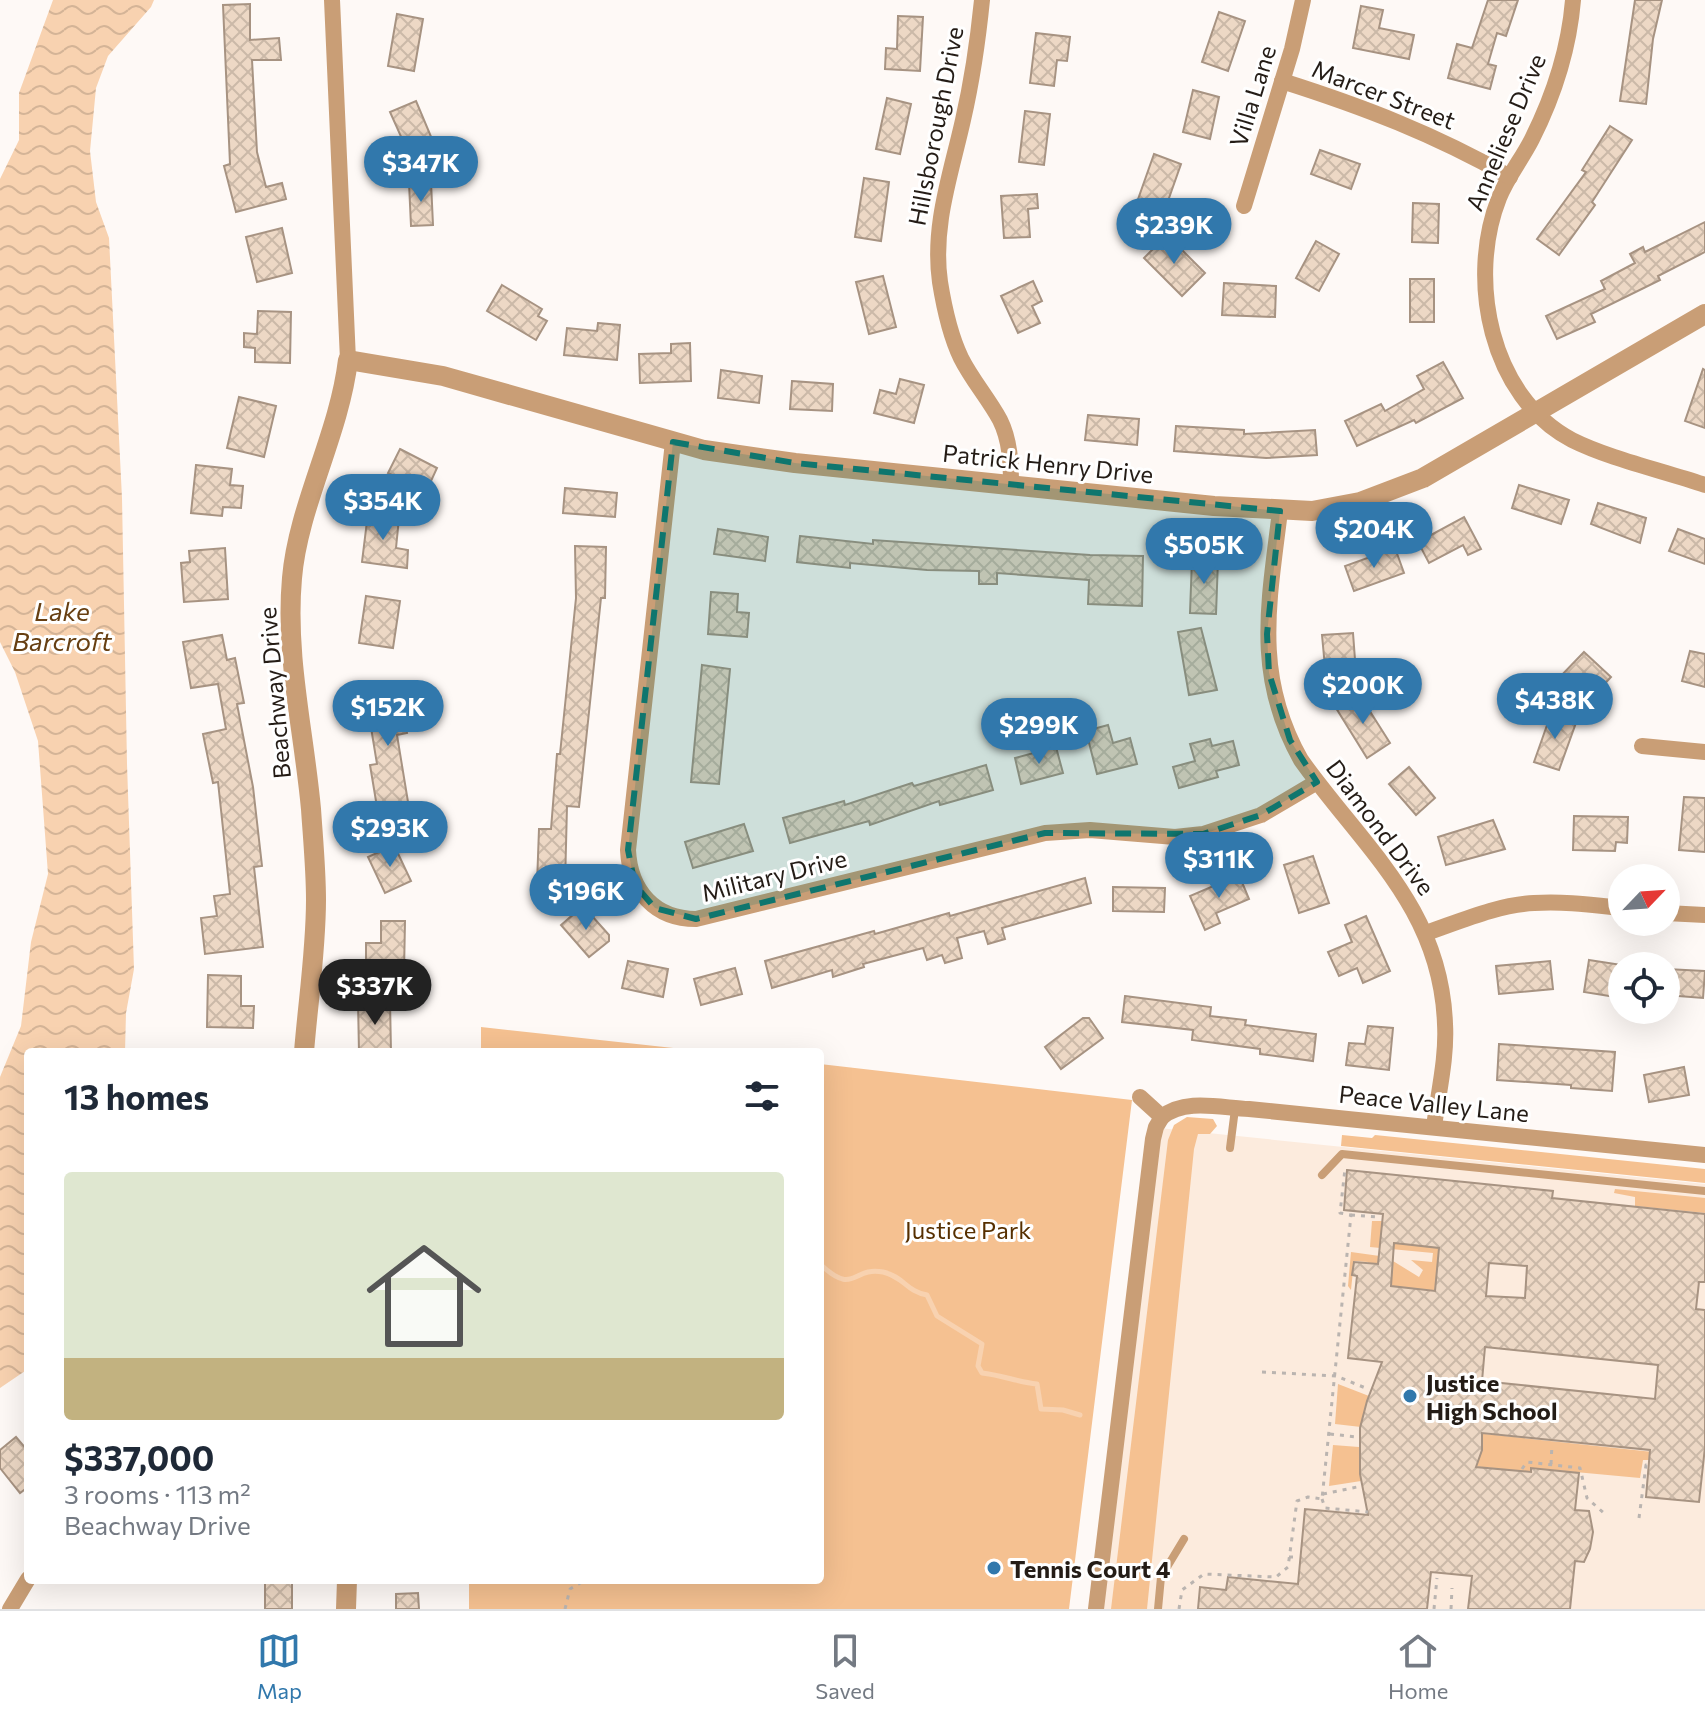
<!DOCTYPE html>
<html lang="en">
<head>
<meta charset="utf-8">
<style>
	body { margin:0; font-family:Commissioner,sans-serif; background:#f6f6f7; color:#1f2937; height:100vh; display:flex; flex-direction:column; font-size:30px; white-space:nowrap }
	* { box-sizing:border-box; margin:0 }
	p { font-size:26px; color:#747a83 }
	.icon { flex:none; width:44px; height:44px; fill:none; stroke:currentColor; stroke-width:2; stroke-linecap:round; stroke-linejoin:round }
	.map { position:relative; flex:1; overflow:hidden }
	.drawer { position:absolute; left:24px; top:1048px; width:800px; height:536px; display:flex; flex-direction:column; background:#fff; border-radius:8px; box-shadow:0 8px 32px #0002 }
	.drawer>* { flex:none }
	.needle { width:52px; rotate:65deg }
	.buttons { position:absolute; left:1608px; top:864px; display:grid; gap:16px }
	.buttons a { display:grid; place-items:center; width:72px; height:72px; border-radius:50%; background:#fff; box-shadow:0 8px 32px #0002; font-size:40px }
	.price { position:absolute; translate:-50% -68px; padding:0 18px; border-radius:28px; background:#3178ac; color:#fff; font-size:26px; line-height:52px; filter:drop-shadow(0 2px 4px #0008) }
	.price::after { content:''; position:absolute; left:50%; top:48px; width:24px; height:18px; margin-left:-12px; background:inherit; clip-path:polygon(0 0,100% 0,50% 100%) }
	.price.on { background:#222; color:#fff }
	ul { padding:0; list-style:none }
	li { display:grid; align-content:center; gap:16px; height:424px; padding:0 40px }
	li+li { border-top:2px solid #e0e1e3 }
	li span { display:grid; place-items:center; height:248px; border-radius:8px; color:#555 }
	li>.icon { margin-inline-start:auto }
	span .icon { width:144px; height:144px; fill:#fffc; stroke-width:1 }
	li b { font-size:34px }
	h2 { display:flex; justify-content:space-between; align-items:center; height:96px; padding:0 40px; font-size:34px }
	.tabs { display:flex; justify-content:space-around; align-items:center; height:112px; border-top:2px solid #e0e1e3; background:#fff; font-size:22px; color:#747a83 }
	.tabs a { display:grid; justify-items:center; gap:4px }
	.tabs .on { color:#3178ac }
	.map>svg:first-child { display:block }
</style>
</head>
<body>
<div class="map">
<svg width="1705" height="1609" viewBox="0 0 1705 1609">
	<defs>
		<pattern id="water-waves" width="16" height="10" patternUnits="userSpaceOnUse" patternTransform="scale(2)"><rect width="16" height="10" fill="#f8d2b0"/><path d="M0 5q4-4 8 0t8 0" fill="none" stroke="#d4b497"/></pattern>
		<pattern id="building-cross-hatch" width="8" height="8" patternUnits="userSpaceOnUse" patternTransform="scale(2)"><rect width="8" height="8" fill="#edd8c5"/><path d="M0 0l8 8M0 8l8-8" fill="none" stroke="#cbb9a8"/></pattern>
	</defs>
	<rect width="100%" height="100%" fill="#fef9f6"/>
	<path fill="#fcebdd" d="M1149,1127l556,57v425h-615z"/>
	<g fill="#f5c191">
		<path d="M481,1027l229,25h-229z"/>
		<path d="M820,1064l312,36 -63,509h-600v-29h351z"/>
		<path d="M1187,1117l26,2 4,7 -7,8h-12l-4,15 -47,460h-36l57,-469 6,-15z"/>
		<path d="M1342,1135l30,3 3,-3 330,34v14l-364,-37z"/>
		<path d="M1615,1189l90,9v15l-70,-7v-9l-21,-4z"/>
		<path d="M1372,1221h10l-2,21 59,6 -4,43 -44,-5 -23,-20v-4l-14,-1 -3,29 -3,-4 3,-34 43,6 -1,3 26,16 4,-7 -12,-10 21,2 1,-9 -63,-6z"/>
		<path d="M1338,1384l31,12 -8,31 -26,-3z"/>
		<path d="M1476,1433l177,19 -1,8h-9l-3,18 -108,-10 -1,4 -58,-6z"/>
		<path d="M1333,1445l26,2 2,34 -32,5z"/>
	</g>
	<path fill="url(#water-waves)" d="M53,0h101l-3,7 -43,49 -12,32 -6,63 6,51 13,36 13,260 5,266 7,205 -8,44 -1,39h-97v317l-28,19v-311l21,-51 10,-84 17,-68 -10,-133 -23,-69 -15,-30v-463l19,-39v-47z"/>
	<g fill="none" stroke-linecap="round" stroke-linejoin="round">
		<path stroke="#f8d2b0" stroke-width="5" d="M820,1264c35,33 32,2 63,8 21,5 23,19 44,23l10,21 45,28 -4,22 4,7c19,2 36,9 55,11l4,25 22,1 17,5"/>
	</g>
	<g fill="url(#building-cross-hatch)" stroke="#a79382" stroke-width="2" fill-rule="evenodd">
		<path d="M1488,0h30l-12,36 -9,-3 -9,31 8,2 -6,23 -42,-11 9,-34 15,4z"/>
		<path d="M1635,0h27l-9,39 -7,65 -26,-3z"/>
		<path d="M250,4v36l29,-2 2,22h-29l5,92 9,35 16,-4 4,16 -50,13 -12,-46 6,-2 -7,-159z"/>
		<path d="M1361,6l22,4 -4,18 35,7 -5,24 -56,-11z"/>
		<path d="M1219,12l26,9 -17,50 -26,-9z"/>
		<path d="M397,14l26,5 -9,52 -26,-5z"/>
		<path d="M898,16l25,1 -3,54 -35,-2 1,-21 11,1z"/>
		<path d="M1036,33l34,4 -3,24 -10,-1 -3,26 -24,-3z"/>
		<path d="M1193,90l26,7 -9,42 -27,-7z"/>
		<path d="M887,98l24,6 -11,50 -24,-5z"/>
		<path d="M416,101l16,38 -25,11 -17,-38z"/>
		<path d="M1025,111l25,3 -6,51 -25,-3z"/>
		<path d="M1610,126l22,14 -40,62 3,3 -36,50 -22,-16 49,-67 -4,-2z"/>
		<path d="M1320,150l40,14 -9,25 -40,-15z"/>
		<path d="M1154,154l27,10 -18,51 -27,-10z"/>
		<path d="M864,178l25,4 -8,59 -26,-4z"/>
		<path d="M431,182l2,43 -22,1 -2,-43z"/>
		<path d="M1037,194l1,14 -10,1 2,28 -26,1 -3,-42z"/>
		<path d="M1413,203l26,1 -1,39 -26,-1z"/>
		<path d="M1705,222v30l-47,24 2,4 -69,34 4,8 -38,17 -11,-23 59,-27 -4,-8 34,-18 -5,-9 13,-7 2,5z"/>
		<path d="M282,228l10,45 -35,9 -11,-45z"/>
		<path d="M1167,235l38,38 -23,23 -38,-38z"/>
		<path d="M1316,241l23,13 -20,37 -23,-13z"/>
		<path d="M883,276l13,51 -27,7 -13,-52z"/>
		<rect x="1410" y="279" width="24" height="43"/>
		<path d="M1033,281l9,20 -10,5 8,17 -22,10 -17,-37z"/>
		<path d="M1224,283l52,3 -1,31 -53,-2z"/>
		<path d="M502,285l40,24 -4,7 9,5 -11,19 -49,-29z"/>
		<path d="M258,311l33,1 -1,51 -35,-1v-14l-11,-1v-14l13,1z"/>
		<path d="M598,323l22,2 -3,35 -53,-5 3,-27 30,3z"/>
		<path d="M690,343l1,38 -51,2 -1,-29 32,-1v-9z"/>
		<path d="M1443,362l20,36 -47,25 -2,-3 -57,26 -12,-25 36,-17 4,7 39,-22 -7,-13z"/>
		<path d="M1703,369l2,1v58l-20,-7z"/>
		<path d="M721,370l41,6 -3,27 -41,-5z"/>
		<path d="M900,379l24,6 -10,38 -40,-10 6,-23 16,4z"/>
		<path d="M792,381l41,3 -1,27 -42,-2z"/>
		<path d="M239,397l37,9 -12,51 -37,-9z"/>
		<path d="M1088,415l51,4 -2,26 -52,-5z"/>
		<path d="M1176,426l68,4v4l71,-4 2,25 -51,3 -92,-7z"/>
		<path d="M400,449l37,19 -11,24 -38,-19z"/>
		<path d="M196,465l36,4 -2,16 13,1 -2,22 -18,-1 -1,9 -31,-3z"/>
		<path d="M1519,485l50,15 -8,24 -49,-16z"/>
		<path d="M565,488l52,5 -2,24 -52,-4z"/>
		<path d="M1598,503l48,15 -6,25 -49,-19z"/>
		<path d="M368,513l31,5 -3,30 12,2 -1,18 -45,-6z"/>
		<path d="M1464,517l17,32 -13,6 -5,-10 -34,18 -11,-21z"/>
		<path d="M718,529l50,8 -3,24 -51,-7z"/>
		<path d="M1678,529l27,10v25l-36,-13z"/>
		<path d="M800,536l73,8v-4l217,15 53,1 -1,50 -54,-2 1,-24 -92,-7v11h-18v-13l-52,-1 -77,-7v5l-53,-6z"/>
		<path d="M575,546l31,1 -1,51h-4l-22,209 -12,-1 -2,79 -28,-1 2,-55h12l6,-75h3l16,-156z"/>
		<path d="M225,548l3,51 -44,3 -3,-39 9,-1 -1,-11z"/>
		<path d="M1395,548l9,25 -50,18 -9,-25z"/>
		<path d="M1192,559l26,1 -2,54 -26,-1z"/>
		<path d="M711,592l27,2 -1,18 12,1 -2,24 -39,-3z"/>
		<path d="M366,596l34,5 -7,47 -34,-5z"/>
		<path d="M1201,628l16,62 -28,5 -11,-63z"/>
		<path d="M1353,633l4,53 -30,3 -5,-54z"/>
		<path d="M222,635l5,25 8,-2 9,45 -7,1 16,83 9,79 -8,1 9,80 -58,7 -4,-36 16,-2 -3,-20 16,-2 -12,-112 -5,1 -10,-49 23,-5 -8,-45 -27,4 -8,-46z"/>
		<path d="M1690,651l15,3v33l-23,-6z"/>
		<path d="M1584,652l27,25 -25,27 -28,-25z"/>
		<path d="M702,665l28,4 -11,115 -28,-2z"/>
		<path d="M399,685l8,48 -10,2 12,73 -31,5 -8,-48 7,-1 -12,-73z"/>
		<path d="M1359,694l31,49 -23,15 -31,-50z"/>
		<path d="M1552,711l25,9 -18,50 -25,-8z"/>
		<path d="M1108,725l5,18 17,-5 7,26 -40,10 -11,-43z"/>
		<path d="M1210,739l2,7 21,-5 6,24 -23,6 2,6 -39,11 -6,-21 22,-6 -5,-17z"/>
		<path d="M1056,747l7,26 -42,11 -6,-26z"/>
		<path d="M986,765l7,25 -53,15 -1,-4 -69,24 -1,-4 -79,22 -7,-25 61,-17 1,4 67,-22 2,3z"/>
		<path d="M1409,767l26,31 -19,17 -27,-31z"/>
		<path d="M1684,797l21,1v54l-26,-2z"/>
		<path d="M1574,816l54,1 -1,26 -11,-1 -1,9 -42,-1z"/>
		<path d="M1493,820l12,29 -59,16 -8,-28z"/>
		<path d="M744,824l9,27 -60,17 -8,-26z"/>
		<path d="M394,845l17,36 -26,12 -17,-36z"/>
		<path d="M1313,856l16,47 -30,10 -15,-48z"/>
		<path d="M1239,875l10,24 -33,14 4,10 -15,7 -15,-34z"/>
		<path d="M1085,878l6,25 -89,25 3,11 -17,5 -4,-13 -27,7 5,20 -17,5 -3,-8 -15,5 -4,-12 -60,16 1,3 -31,10 -1,-7 -60,18 -7,-27 109,-30 1,3 74,-21 1,3z"/>
		<path d="M1113,887l52,1 -1,24 -51,-1z"/>
		<path d="M583,906l26,29v6l-20,16 -28,-32z"/>
		<path d="M1366,916l24,55 -27,12 -6,-15 -18,8 -11,-24 24,-10 -7,-17z"/>
		<path d="M381,921h24l-1,51 -38,-1v-28h15z"/>
		<path d="M1589,960l33,5v33l-38,-6z"/>
		<path d="M628,961l40,8 -5,28 -41,-9z"/>
		<path d="M1550,961l3,28 -54,5 -3,-28z"/>
		<path d="M735,968l7,26 -41,11 -7,-26z"/>
		<path d="M1666,969l39,2 -2,27 -37,-3z"/>
		<path d="M208,975l33,1v30h13l-1,22 -46,-1z"/>
		<path d="M1125,996l86,11 -1,9 36,4 -1,5 71,9 -3,27 -53,-7v-5l-68,-9 1,-10 -71,-8z"/>
		<path d="M390,1001l1,51h-32l-1,-50z"/>
		<path d="M1083,1018h6l14,20 -42,31 -16,-22z"/>
		<path d="M1368,1026l25,2 -4,42 -43,-5 3,-22 16,1z"/>
		<path d="M1499,1044l116,8 -3,39 -41,-3v-3l-74,-5z"/>
		<path d="M1684,1067l5,28 -40,7 -5,-27z"/>
		<path d="M1347,1170l206,21 -1,7 153,16v68h-6l-3,27 9,1v137l-6,55 -53,-5 4,-47 -168,-17v17l-6,17 55,5v-4l48,5 -4,37 14,1 4,21 -3,17 -6,13 -9,-1 -5,48h-102l4,-33 -41,-4 -4,37h-229l2,-22 26,3 2,-13 70,7 7,-75 63,6 -8,-41v-46l7,-27 15,-39 -34,-4 9,-82 -5,-1 2,-13 24,2 5,-50 -39,-4zM1394,1243l45,5 -4,43 -44,-5zM1489,1263l38,3 -2,32 -39,-2zM1485,1347l173,18 -3,34 -173,-18z"/>
		<path d="M16,1437l12,14v36l-8,6 -20,-25v-18z"/>
		<path d="M292,1581v28h-27v-27z"/>
		<path d="M418,1593l1,16h-23v-15z"/>
	</g>
	<g fill="none" stroke-linecap="round" stroke-linejoin="round">
		<g stroke="#bab4b0" stroke-width="3" stroke-dasharray="4 6" stroke-linecap="butt">
			<path d="M1351,1215l27,2"/>
			<path d="M1262,1372l74,4 32,13"/>
			<path d="M1330,1434l27,3"/>
			<path d="M1551,1464l1,-20"/>
			<path d="M1522,1469l5,-7 53,6 7,30 19,17"/>
			<path d="M1323,1494l34,-7"/>
			<path d="M1322,1499l3,9 43,4"/>
			<path d="M1639,1518l7,-53h4"/>
			<path d="M1289,1557h9"/>
			<path d="M565,1609l5,-20 15,-9"/>
			<path d="M1179,1609l3,-19 22,-16 72,3 12,-10 9,-66 11,-4 14,2 29,-284 -11,-2 5,-44"/>
			<path d="M1434,1609l3,-31"/>
			<path d="M1451,1609l1,-21"/>
		</g>
		<g stroke="#c99e76" stroke-width="8">
			<path d="M1230,1148l5,-39"/>
			<path d="M1322,1175l20,-21 363,37"/>
			<path d="M1158,1609l3,-32 23,-38"/>
		</g>
		<g stroke="#c99e76" stroke-width="16">
			<path d="M332,0l16,360"/>
			<path d="M982,0c-4,40 -10,81 -19,120 -12,54 -31,106 -23,162 4,25 10,53 21,76 11,22 27,40 39,62 10,20 11,43 11,65"/>
			<path d="M1573,0c-4,49 -19,95 -41,139 -10,20 -25,38 -33,59 -32,81 -9,199 73,242 38,19 92,31 133,45"/>
			<path d="M1282,81c82,26 152,53 228,96"/>
			<path d="M1244,206l48,-157 11,-49"/>
			<path d="M673,442l-45,408c2,41 27,69 68,69l349,-86 45,-3 85,7 28,-3 58,-19 56,-33"/>
			<path d="M1280,511c-11,91 -27,164 21,249 62,87 140,148 144,264 2,34 -7,70 -11,103"/>
			<path d="M1642,746l63,6"/>
			<path d="M1666,913l39,2"/>
			<path d="M1426,933c35,-12 71,-28 108,-30 30,-2 59,2 88,5"/>
			<path d="M1140,1097l22,20c23,-19 59,-9 87,-8l456,46"/>
			<path d="M10,1609l18,-30"/>
			<path d="M1096,1609l57,-470 3,-12 6,-10"/>
		</g>
		<g stroke="#c99e76" stroke-width="20">
			<path d="M304,1052c4,-50 12,-102 12,-152 0,-30 -3,-61 -5,-91 -7,-77 -26,-153 -19,-231 6,-72 47,-143 56,-218l95,16 261,74 91,13 419,43 98,5 48,-9 63,-24 282,-164"/>
			<path d="M346,1609l1,-29"/>
		</g>
	</g>
	<path fill="#0f766e" fill-opacity="0.2" stroke="#0f766e" stroke-width="6" stroke-dasharray="16 10" stroke-linejoin="round" d="M673,442l122,21 485,48 -13,123 2,39 21,67 27,42 -56,33 -58,19 -158,-1 -349,86 -41,-11 -20,-23 -7,-35z"/>
	<g fill="#3178ac" stroke="#fff" stroke-width="3">
		<circle cx="1410" cy="1396" r="8"/>
		<circle cx="994" cy="1568" r="8"/>
	</g>
	<g text-anchor="middle" dominant-baseline="central" stroke-width="6" stroke-linejoin="round" paint-order="stroke">
		<g font-size="24" fill="#241c16" stroke="#fff">
			<text transform="translate(1384 94) rotate(21)">Marcer Street</text>
			<text transform="translate(1252 96) rotate(-73)">Villa Lane</text>
			<text transform="translate(935 126) rotate(-79)">Hillsborough Drive</text>
			<text transform="translate(1505 132) rotate(-67)">Anneliese Drive</text>
			<text transform="translate(1048 463) rotate(6)">Patrick Henry Drive</text>
			<text transform="translate(274 693) rotate(-95)">Beachway Drive</text>
			<text transform="translate(1381 827) rotate(53)">Diamond Drive</text>
			<text transform="translate(774 875) rotate(-14)">Military Drive</text>
			<text transform="translate(1434 1103) rotate(6)">Peace Valley Lane</text>
		</g>
		<g font-size="24" fill="#562f00" stroke="#fff">
			<text x="968" y="1229">Justice Park</text>
		</g>
		<g font-size="24" font-weight="bold" fill="#241c16" stroke="#fff" text-anchor="start">
			<text x="1426" y="1382">Justice<tspan x="1426" dy="28">High School</tspan></text>
			<text x="1010" y="1568">Tennis Court 4</text>
		</g>
		<g font-size="26" font-style="italic" fill="#673f12" stroke="#fff">
			<text x="62" y="610">Lake<tspan x="62" dy="30">Barcroft</tspan></text>
		</g>
	</g>
</svg>
<div class="buttons">
<a><svg class="needle" viewBox="-14 -14 28 28"><path d="M0-13l5 13h-10z" fill="#e53935"/><path d="M0 13l5-13h-10z" fill="#747a83"/></svg></a>
<a><svg class="icon" aria-label="locate" viewBox="0 0 24 24"><circle cx="12" cy="12" r="6"/><path d="M12 2v4M12 18v4M2 12h4M18 12h4"/></svg></a>
</div>
<b class="price" style="left:421px;top:204px">$347K</b>
<b class="price" style="left:1174px;top:266px">$239K</b>
<b class="price" style="left:383px;top:542px">$354K</b>
<b class="price" style="left:1374px;top:570px">$204K</b>
<b class="price" style="left:1204px;top:586px">$505K</b>
<b class="price" style="left:1363px;top:726px">$200K</b>
<b class="price" style="left:1555px;top:741px">$438K</b>
<b class="price" style="left:388px;top:748px">$152K</b>
<b class="price" style="left:1039px;top:766px">$299K</b>
<b class="price" style="left:390px;top:869px">$293K</b>
<b class="price" style="left:1219px;top:900px">$311K</b>
<b class="price" style="left:586px;top:932px">$196K</b>
<b class="price on" style="left:375px;top:1027px">$337K</b>
<section class="drawer">
<h2>13 homes<svg class="icon" aria-label="filters" viewBox="0 0 24 24"><path d="M4 7h16M4 17h16"/><circle cx="9" cy="7" r="2"/><circle cx="15" cy="17" r="2"/></svg></h2>
<ul>
<li><span style="background:linear-gradient(#dfe7d0 75%,#c2b280 0)"><svg class="icon" aria-label="home" viewBox="0 0 24 24"><path d="M3 11l9-7 9 7M6 9v11h12V9"/></svg></span><div><b>$337,000</b><p>3 rooms · 113 m²</p><p>Beachway Drive</p></div></li>
</ul>
</section>
</div>
<nav class="tabs">
<a class="on"><svg class="icon" aria-label="map" viewBox="0 0 24 24"><path d="M3 6l6-2 6 2 6-2v14l-6 2-6-2-6 2zM9 4v14M15 6v14"/></svg>Map</a>
<a><svg class="icon" aria-label="saved" viewBox="0 0 24 24"><path d="M7 4h10v16l-5-4-5 4z"/></svg>Saved</a>
<a><svg class="icon" aria-label="home" viewBox="0 0 24 24"><path d="M3 11l9-7 9 7M6 9v11h12V9"/></svg>Home</a>
</nav>
</body>
</html>
